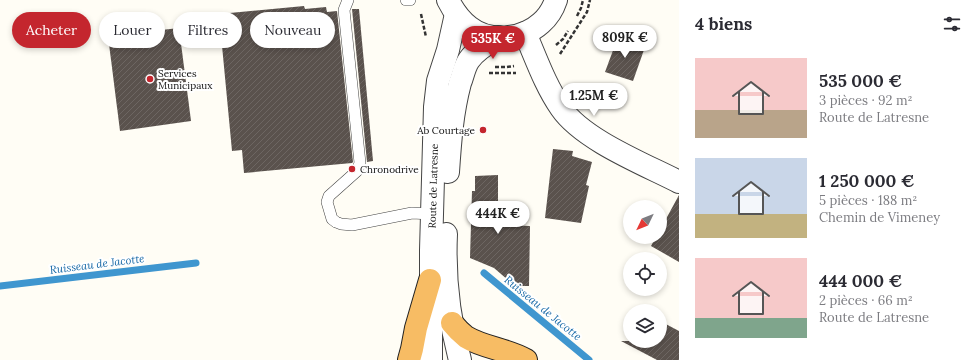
<!DOCTYPE html>
<html lang="fr">
<head>
<meta charset="utf-8">
<style>
	body { margin:0; font-family:Lora,serif; background:#f2f2f3; color:#2b2b33; height:100vh; display:flex; flex-direction:column; font-size:15px; white-space:nowrap }
	* { box-sizing:border-box; margin:0 }
	p { font-size:13px; color:#7c7c81 }
	.icon { flex:none; width:22px; height:22px; fill:none; stroke:currentColor; stroke-width:2; stroke-linecap:round; stroke-linejoin:round }
	.map { position:relative; flex:1; overflow:hidden }
	.sheet { display:flex; flex-direction:column; background:#fff; width:300px }
	.sheet>* { flex:none }
	.top-card { position:absolute; left:12px; top:12px; width:380px; height:36px; display:flex; gap:8px }
	.needle { width:26px; rotate:227deg }
	.fabs { position:absolute; left:623px; top:200px; display:grid; gap:8px }
	.fabs a { display:grid; place-items:center; width:44px; height:44px; border-radius:50%; background:#fff; box-shadow:0 2px 6px #0003; font-size:20px }
	.price { position:absolute; translate:-50% -34px; padding:0 9px; border-radius:14px; background:#fff; color:#222; font-size:13px; line-height:26px; filter:drop-shadow(0 1px 2px #0008) }
	.price::after { content:''; position:absolute; left:50%; top:24px; width:12px; height:9px; margin-left:-6px; background:inherit; clip-path:polygon(0 0,100% 0,50% 100%) }
	.price.selected { background:#c4262e; color:#fff }
	ul { padding:0; list-style:none }
	li { display:flex; align-items:center; gap:12px; height:100px; padding:0 16px }
	li span { display:grid; place-items:center; flex:none; width:112px; height:80px; border-radius:0px; color:#555 }
	li>.icon { margin-inline-start:auto }
	span .icon { width:48px; height:48px; fill:#fffc; stroke-width:1 }
	li b { font-size:17px }
	h2 { display:flex; justify-content:space-between; align-items:center; height:48px; padding:0 16px; font-size:17px }
	.chip { padding:0 14px; border-radius:18px; background:#fff; box-shadow:0 2px 6px #0003; font-size:14px; line-height:36px }
	.chip.selected { background:#c4262e; color:#fff }
	main { display:flex; flex:1; min-height:0 }
	.map>svg:first-child { display:block }
</style>
</head>
<body>
<main>
<div class="map">
<svg width="679" height="360" viewBox="0 0 679 360">
	<defs>
		<pattern id="building-hatch" width="6" height="6" patternUnits="userSpaceOnUse"><rect width="6" height="6" fill="#5a524d"/><path d="M-1 1l2-2M0 6l6-6M5 7l2-2" fill="none" stroke="#6d6662"/></pattern>
	</defs>
	<rect width="100%" height="100%" fill="#fffdf5"/>
	<g fill="none" stroke-linecap="round" stroke-linejoin="round">
		<g stroke="#3f96cf" stroke-width="7">
			<path d="M484,273l105,87"/>
			<path d="M0,286l196,-23"/>
		</g>
	</g>
	<g fill="url(#building-hatch)">
		<path d="M304,6l1,3 21,-2 1,5 10,-1 16,151 -1,1 -108,10 -2,-23 -10,1 -13,-137z"/>
		<path d="M352,9h7l14,152 -6,1z"/>
		<path d="M179,28l12,93 -71,10 -12,-95z"/>
		<path d="M618,37l27,10 -12,34 -28,-9z"/>
		<path d="M553,149l20,2 -1,5 20,6 -6,23 3,1 -8,37 -36,-5z"/>
		<path d="M498,175v50l32,1 -1,60h-14l-21,-18 -24,-10 2,-67h3v-15z"/>
		<path d="M679,195v67l-28,-16 5,-9h4v-7z"/>
		<path d="M660,321l19,10v29h-22l-36,-19h39z"/>
	</g>
	<g fill="none" stroke-linecap="round" stroke-linejoin="round">
		<g stroke="#444" stroke-width="12">
			<g id="service">
				<path d="M348,0l-4,10 16,153 -3,8 -28,25 -2,6 5,17 4,3 5,2 11,1 60,-12 20,1"/>
				<path d="M406,0h4"/>
			</g>
		</g>
		<g stroke="#444" stroke-width="24">
			<path id="minor" d="M525,33c11,25 20,52 36,75 22,32 83,56 118,74"/>
		</g>
		<g stroke="#444" stroke-width="24">
			<g id="tertiary">
				<path d="M448,0c5,10 12,20 21,27 20,16 53,13 72,-4 7,-6 12,-14 15,-23"/>
				<path d="M448,172c2,-30 4,-59 12,-89 3,-7 4,-16 9,-23 7,-10 19,-17 29,-23"/>
				<path d="M446,234c-2,43 3,85 14,126"/>
				<path id="s1" d="M431,360v-110l4,-143 3,-26 10,-31 8,-36"/>
			</g>
		</g>
		<g stroke="#222" stroke-width="24">
			<g id="trunk">
				<path d="M452,323c4,5 9,10 14,14 18,11 41,12 60,23"/>
				<path d="M409,360l3,-11 4,-21 14,-48"/>
			</g>
		</g>
		<g stroke="#333" stroke-width="2.5" stroke-dasharray="4 2" stroke-linecap="butt">
			<path d="M421,14l5,23"/>
			<path d="M577,16l4,-8 2,-8"/>
			<path d="M556,45l7,-6 5,-8"/>
			<path d="M560,54l27,-42 3,-12"/>
			<path d="M495,67h12l7,-1"/>
			<path d="M489,73h27"/>
		</g>
		<use href="#service" stroke="#fff" stroke-width="11"/>
		<use href="#minor" stroke="#fff" stroke-width="22"/>
		<use href="#tertiary" stroke="#fff" stroke-width="22"/>
		<use href="#trunk" stroke="#f7bc64" stroke-width="22"/>
	</g>
	<g fill="#c4262e" stroke="#fff" stroke-width="1.5">
		<circle cx="150" cy="79" r="4"/>
		<circle cx="483" cy="130" r="4"/>
		<circle cx="352" cy="169" r="4"/>
	</g>
	<g text-anchor="middle" dominant-baseline="central" stroke-width="4" stroke-linejoin="round" paint-order="stroke">
		<g font-size="10" fill="#111" stroke="#fff" text-anchor="start">
			<text x="158" y="73">Services<tspan x="158" dy="12">Municipaux</tspan></text>
			<text x="475" y="130" text-anchor="end">Ab Courtage</text>
			<text x="360" y="169">Chronodrive</text>
		</g>
		<g font-size="10" fill="#111" stroke="#fff">
			<text stroke="none"><textPath href="#s1" startOffset="174">Route de Latresne</textPath></text>
		</g>
		<g font-size="11" font-style="italic" fill="#1768a6" stroke="#fff">
			<text transform="translate(97 264) rotate(-7)">Ruisseau de Jacotte</text>
			<text transform="translate(543 308) rotate(39)">Ruisseau de Jacotte</text>
		</g>
	</g>
</svg>
<div class="fabs">
<a><svg class="needle" viewBox="-14 -14 28 28"><path d="M0-13l5 13h-10z" fill="#e53935"/><path d="M0 13l5-13h-10z" fill="#7c7c81"/></svg></a>
<a><svg class="icon" aria-label="locate" viewBox="0 0 24 24"><circle cx="12" cy="12" r="6"/><path d="M12 2v4M12 18v4M2 12h4M18 12h4"/></svg></a>
<a><svg class="icon" aria-label="layers" viewBox="0 0 24 24"><path d="M12 4l9 5-9 5-9-5zM3 14l9 5 9-5"/></svg></a>
</div>
<b class="price" style="left:625px;top:59px">809K €</b>
<b class="price selected" style="left:493px;top:60px">535K €</b>
<b class="price" style="left:594px;top:117px">1.25M €</b>
<b class="price" style="left:498px;top:235px">444K €</b>
<div class="top-card">
<a class="chip selected">Acheter</a>
<a class="chip">Louer</a>
<a class="chip">Filtres</a>
<a class="chip">Nouveau</a>
</div>
</div>
<section class="sheet">
<h2>4 biens<svg class="icon" aria-label="filters" viewBox="0 0 24 24"><path d="M4 7h16M4 17h16"/><circle cx="9" cy="7" r="2"/><circle cx="15" cy="17" r="2"/></svg></h2>
<ul>
<li><span style="background:linear-gradient(#f6c9c9 65%,#b9a48a 0)"><svg class="icon" aria-label="home" viewBox="0 0 24 24"><path d="M3 11l9-7 9 7M6 9v11h12V9"/></svg></span><div><b>535 000 €</b><p>3 pièces · 92 m²</p><p>Route de Latresne</p></div></li>
<li><span style="background:linear-gradient(#c9d6e8 70%,#c2b280 0)"><svg class="icon" aria-label="home" viewBox="0 0 24 24"><path d="M3 11l9-7 9 7M6 9v11h12V9"/></svg></span><div><b>1 250 000 €</b><p>5 pièces · 188 m²</p><p>Chemin de Vimeney</p></div></li>
<li><span style="background:linear-gradient(#f6c9c9 75%,#7fa58c 0)"><svg class="icon" aria-label="home" viewBox="0 0 24 24"><path d="M3 11l9-7 9 7M6 9v11h12V9"/></svg></span><div><b>444 000 €</b><p>2 pièces · 66 m²</p><p>Route de Latresne</p></div></li>
</ul>
</section>
</main>
</body>
</html>
